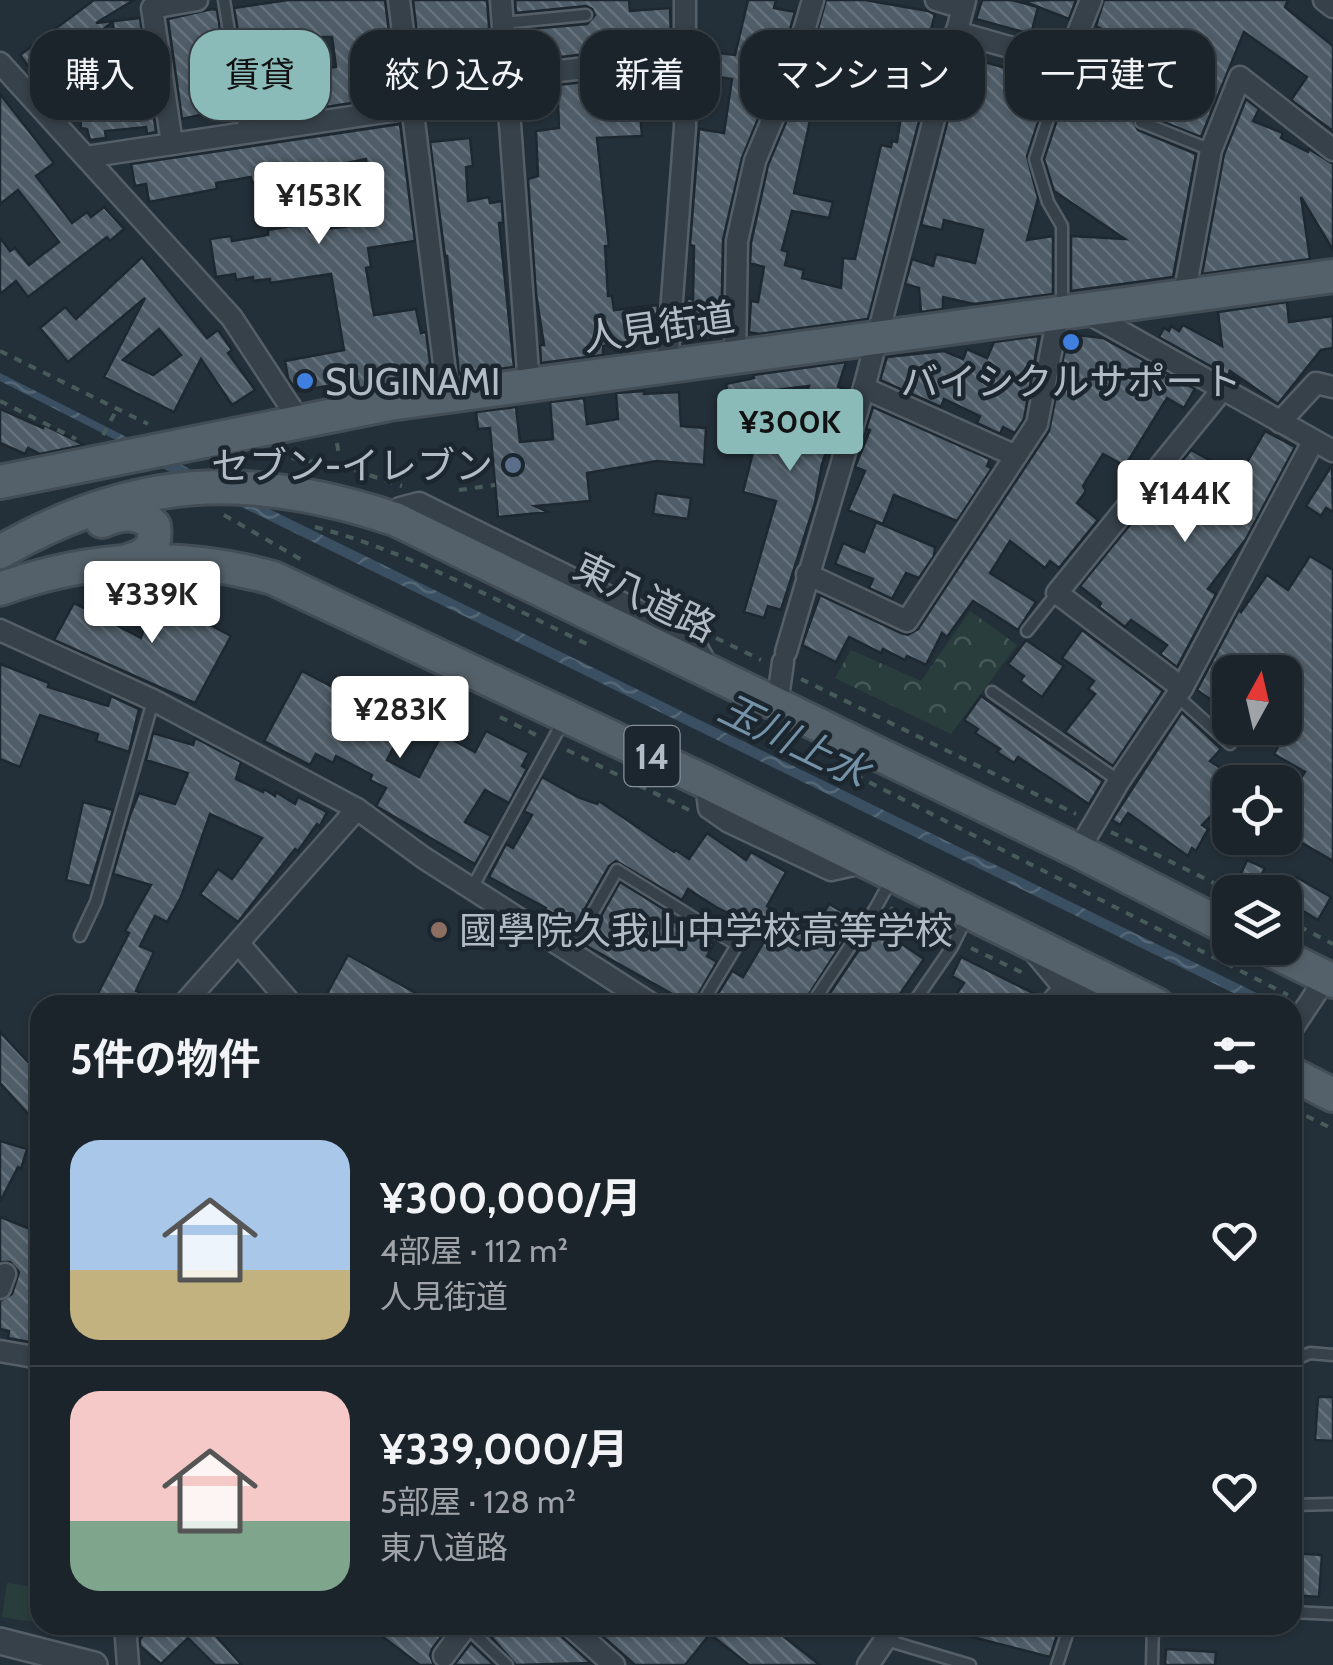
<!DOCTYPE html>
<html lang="ja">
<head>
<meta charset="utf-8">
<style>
	body { margin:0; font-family:Cabin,"Noto Sans JP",sans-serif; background:#283037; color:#f1f3f6; height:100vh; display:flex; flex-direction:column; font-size:38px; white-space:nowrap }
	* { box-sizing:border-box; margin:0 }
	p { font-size:32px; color:#a0a4a9 }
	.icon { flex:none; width:55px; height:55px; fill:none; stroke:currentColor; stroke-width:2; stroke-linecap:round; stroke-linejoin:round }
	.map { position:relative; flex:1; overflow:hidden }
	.sheet { position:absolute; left:30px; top:995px; width:1272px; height:640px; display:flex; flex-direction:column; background:#1b242b; border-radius:30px; box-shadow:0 2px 8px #0004,0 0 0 2px #394147 }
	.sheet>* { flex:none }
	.hud { position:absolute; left:30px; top:30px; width:1275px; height:90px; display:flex; gap:20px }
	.needle { width:65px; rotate:8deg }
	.fabs { position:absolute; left:1212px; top:655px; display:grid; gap:20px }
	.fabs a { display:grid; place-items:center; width:90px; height:90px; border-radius:20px; background:#1b242b; box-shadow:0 2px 8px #0004,0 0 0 2px #394147; font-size:50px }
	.price { position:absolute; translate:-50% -85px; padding:0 22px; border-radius:10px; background:#fff; color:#222; font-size:32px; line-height:65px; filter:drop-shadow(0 2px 5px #0008) }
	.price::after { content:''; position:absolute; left:50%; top:60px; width:30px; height:22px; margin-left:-15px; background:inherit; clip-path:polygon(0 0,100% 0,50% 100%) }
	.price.current { background:#8bbbb9; color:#111 }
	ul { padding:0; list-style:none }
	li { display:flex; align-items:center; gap:30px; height:250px; padding:0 40px }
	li+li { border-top:2px solid #394147 }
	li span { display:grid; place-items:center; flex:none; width:280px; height:200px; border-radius:30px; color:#555 }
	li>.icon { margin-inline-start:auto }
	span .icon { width:120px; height:120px; fill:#fffc; stroke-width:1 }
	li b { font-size:42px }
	h2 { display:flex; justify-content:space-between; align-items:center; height:120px; padding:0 40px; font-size:42px }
	.pill { padding:0 35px; border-radius:30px; background:#1b242b; box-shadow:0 2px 8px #0004,0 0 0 2px #394147; font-size:35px; line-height:90px }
	.pill.current { background:#8bbbb9; color:#111 }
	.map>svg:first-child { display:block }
</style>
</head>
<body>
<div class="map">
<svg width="1333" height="1665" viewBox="0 0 1333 1665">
	<defs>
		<pattern id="forest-crowns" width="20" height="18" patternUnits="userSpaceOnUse" patternTransform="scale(2.5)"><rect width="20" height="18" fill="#293e3c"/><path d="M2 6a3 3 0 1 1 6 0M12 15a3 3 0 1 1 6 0" fill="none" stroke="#465857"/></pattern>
		<pattern id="water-waves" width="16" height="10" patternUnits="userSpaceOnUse" patternTransform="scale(2.5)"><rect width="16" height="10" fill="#3a5062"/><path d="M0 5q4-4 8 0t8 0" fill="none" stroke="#546777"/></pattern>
		<pattern id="building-back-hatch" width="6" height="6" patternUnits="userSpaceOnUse" patternTransform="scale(2.5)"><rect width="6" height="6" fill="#4f5d68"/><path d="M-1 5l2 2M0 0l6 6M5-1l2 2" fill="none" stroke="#66727c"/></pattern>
	</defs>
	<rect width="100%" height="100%" fill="#243039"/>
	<path fill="url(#forest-crowns)" d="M970,611l47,34 -66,89 -116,-56 16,-28 70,31z"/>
	<path fill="#293e3c" d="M7,1583l33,5v35l-38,-6z"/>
	<path fill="url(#water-waves)" d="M0,373l255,129 1026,503h-23l-1102,-540 -42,-26 -114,-58z"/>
	<g fill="url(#building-back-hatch)" stroke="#1e2831" stroke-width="2.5" fill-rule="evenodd">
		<path d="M94,0h40l-38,23 44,-5 16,114 -9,2 -1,-7 -41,4 1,7 -16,2 -3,-11 -6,-1 -1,-18 4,1 -1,-10 41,-6 -3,-54h-7l-1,-19 -76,56 -17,-23z"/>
		<path d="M288,0h97l12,96 -78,12 -1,-5 -48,7 1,5 -18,3 -19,-110zM290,37h42l4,30 -41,6z"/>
		<path d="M413,0h74l8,107 -69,3z"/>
		<path d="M515,0h114l1,11 40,-3 1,33 -19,2v-7l-42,4 1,11 -92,11 -2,-32 70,-6 8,-9 -3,-6 -6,-3 -70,7z"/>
		<path d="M748,0h28l-2,8 21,4 -17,58 -36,88 -19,82 -2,99 -38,1 3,-38 2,-4 5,2 1,-54 -4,-1 9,-116 25,4 8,-54 -33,-5v-23l36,4z"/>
		<path d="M826,0h39l63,11 7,3 -5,20 7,3 -4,15 -21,11 -16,-5v-2l-55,-12 -12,39 -10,-3 -25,113 39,9 -4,16 -37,-7 -10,39 6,2 -3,13 19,5 -2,8 39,10 2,-30 12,1 26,-114 10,2 1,-6 5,1 7,-46 3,1 1,-6 18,3 -58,225 -109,15 -10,-2 2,-31 7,1 6,-35 -14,-4 1,-20 17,-78 36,-86z"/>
		<path d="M982,0h29l27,7 -7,27 -55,-15z"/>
		<path d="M1045,0h31l-7,19 -46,-18z"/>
		<path d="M1104,0h184l-3,7 48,39v85l-42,-31 16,-23 -63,-45 -43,105 -58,-23 -7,1 -3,5 5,10 58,24 -23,123 -102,14v-55l54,3 -71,-48 -10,-32 26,-79 3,1 3,-5 32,12 23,-44 -35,-18z"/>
		<path d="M212,9l5,1 15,98 -50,11 -14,-100z"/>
		<path d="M966,49l20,6 -2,7 36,10 5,-6 28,10 -26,80 11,42 -11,42 26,-4v58l-79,10 -31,-7v12l-22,3 -2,-24 -14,-4 7,-25 21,7 3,-12 39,9 8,-33 -39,-10 -2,10 -21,-5z"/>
		<path d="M657,74l1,24 -19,1 3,37 -45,2 12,108h-4l3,50h4l2,14 44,-5 -3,33 -52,8v9l-62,8 -1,-18h4l-8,-51 -8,-115 10,-3 -2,-45 23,-3 -1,-24 -36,1 -1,-16z"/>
		<path d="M0,94l54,69 -18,13 36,47 15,-11 4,5 13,-10 20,22 -14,12 -3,-4 -79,60 -12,-16 -16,13v-56l10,13 5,-3 14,17 30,-23 -41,-52 -18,14z"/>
		<path d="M1246,99l13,10 -6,12 30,12 -2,5 27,14 1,-3 24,15v86l-32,-53 9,62 -108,15 22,-120z"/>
		<path d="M400,124l15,117 -47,7 3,19 -5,1 8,47 42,-6 5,24 5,-1 6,46 -73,10 -1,-7 -61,10 -9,-13 -3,-17 59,-11 -13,-76 -61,9v-4l-17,2v-4l-17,3 -1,-6 -19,3 -6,-38 21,-3 1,5 36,-6v-5l41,-7 1,8 64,-8 -8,-64 -114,24 -1,-6 -35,6 1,6 -68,13 -3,-18 -11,2 -4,-22z"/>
		<path d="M470,138l3,28 -7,1 2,34 21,-4 1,6 12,-2 1,22h-4l15,144 -55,7 -12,-118h-2l-15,-114z"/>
		<path d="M142,257l65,81 11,-8 14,20 -4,3 27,37 -23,15 -31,-46 -27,53 -70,-35 41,-79 -77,64 -28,-34 25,-21 11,12zM159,329l22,26 -28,20 -30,-15z"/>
		<path d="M1287,302l2,20 44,-6v32l-12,2 -43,54 -48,-33 -2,5 -69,-39 5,-9 5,3 2,-5 8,5 4,-6 39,21 -4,-34z"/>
		<path d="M1068,334l35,4 92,51 -11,19 -17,-10 -42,68 -22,-12 -20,32 3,5 -9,12 21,17 -39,48 -9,-7 -5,7 -35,-27 -20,32 46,29 -18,28 -45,-29 -26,36 -5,-4 -16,32 -19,-9 -2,4 -22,-11 -2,4 -32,-16 -13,25 -34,-17 18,-50 81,38 7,2 10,-6 131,-198z"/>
		<path d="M1039,336l-15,83 -9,14 -12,-6 -3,7 -23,-11 3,-7 -36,-17 -3,8 -61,-27 7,-23 57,-6 19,8 4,-10 20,9 7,-16z"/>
		<path d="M846,362l-8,25 11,3 -27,74 -7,39 -34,107 -13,-4 -4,12 -20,-6 32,-111 -33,-9 14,-56 34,8 18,-58 -81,10 -2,-12 28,-6 -1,-3z"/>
		<path d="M644,391v3l35,-2 2,34 25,2 -2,37 -47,-4 -70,12 3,28 -55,5 13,6 -50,5 -8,-89 -12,1 -2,-17 40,-5 4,35 33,-3 -3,-37 34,-4 3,26 31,-5 -2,-26z"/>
		<path d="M873,407l117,52 -3,7 5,2 -35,53 -63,-26 -11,29 -35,-14 17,-39 -10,-4 15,-37 -4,-1z"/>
		<path d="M0,409l43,19 1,-3 40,20 -44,9 -12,-6 -3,6 -25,-11z"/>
		<path d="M1265,431l30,16 -49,92 -38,50 8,5 -39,73 -17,-13 7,-9 -36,-25 -6,7 -26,-20 2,-4 -21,-17 111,-136 48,26z"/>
		<path d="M1332,465l1,47 -7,-4 -5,8 -15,-10z"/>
		<path d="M656,493l35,5 -3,21 -35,-5z"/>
		<path d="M876,522l59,25 -1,9 -15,22 -13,-5 -14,26 -23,-11 4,-9 -38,-15 8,-21 21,9z"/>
		<path d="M1310,556l23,14v291l-48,-28v-31l20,-30 -31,-18 13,-23 5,-12 -7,-4 15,-26 -15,-11v-6h-8l-22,-15 -11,15h-14v20l-10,14 -23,-16 42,-80 2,2 26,-37 21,15z"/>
		<path d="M155,593l33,12 -2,7 45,24 -36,67 -141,-63 20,-37 67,35z"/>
		<path d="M1082,630l81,61 -50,75 -48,-34 30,-38 -7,-5 6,-8 -32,-23z"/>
		<path d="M1026,640l38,26 -22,31 -22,-16 4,-5 -16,-12z"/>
		<path d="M0,664l49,19 -1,4 60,19 3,-10 28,13 -10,43 -33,-11 2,-7 -58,-19 -20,52 -20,-8z"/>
		<path d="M302,671l29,15 44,17 2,-3 32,17 -22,43 32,17 23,-43 33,18 11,-21 43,22 -7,13 5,3 -18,34 -24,-13 -20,32 26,14 -16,28 -99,-58 10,-18 -16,-8 2,-5 -36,-19 -3,7 -17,-9 -6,11 -46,-24z"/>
		<path d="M981,696l122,85 -14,23 -71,-47 -4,6 -17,-11 3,-3 -25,-16 3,-4 -14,-9z"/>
		<path d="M1182,712l39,37 -11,12 19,13 -3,4 4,3v15l-28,29 6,4 -12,22 -4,-3 -4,8 -60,-43 -8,12 -8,-5z"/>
		<path d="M153,733l40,12 2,-7 46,24 -5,17 27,13 1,-3 11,7 1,-4 19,12 3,-7 29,15 -7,14 -3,-2 -19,27 -3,-2 -57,73 -38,-28 18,-25 14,10 30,-41 -52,-24 -29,83 -14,25 -12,-6 -15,30 14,6 -18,39 31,14h-75l37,-72 -4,-2 26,-46 -38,-11 17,-59 9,-22 36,11 13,-31 -42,-13z"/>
		<path d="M542,777l36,20 19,7 2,-3 75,51 2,-2 13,9 18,-26 39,27 5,-8 35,20 -19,34 43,30 19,-32 28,16 -55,85h-91l21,-34 11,6 25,-42 -34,-23 -2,3 -16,-8 -28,-18 -6,11 -66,-39 -7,5 -39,69 -29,-18 5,-9 -57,-31 17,-33 7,4 19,-33 -8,-4z"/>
		<path d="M83,802l30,8 -23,76 -24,-6z"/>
		<path d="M1247,860l18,8 -7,13 -18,-5z"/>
		<path d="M1296,877l35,20 -13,23 -33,-20z"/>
		<path d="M620,882l53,33 -2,5 43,24 -7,12 10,6 -25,43 -107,-60z"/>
		<path d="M879,920l20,14 -3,6 28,19 -31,45 -14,-10 -7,11h-50z"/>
		<path d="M348,955l89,50h-116z"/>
		<path d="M961,957l78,39 -5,9h-85l15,-22 -12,-7z"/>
		<path d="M0,1032l40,43v52l-40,-44z"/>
		<path d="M0,1141l27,8 -6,20 -3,-2 -18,35z"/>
		<path d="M0,1217l40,16v111l-32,-6 1,-7 -9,-2v-28l12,-7 7,-22 -9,-10h-10z"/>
		<path d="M1318,1397h15v44l-18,-1z"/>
		<path d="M1292,1553l30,2 -3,42 -27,-2z"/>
		<path d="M139,1625h67l36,40h-27l-27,-27 -27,26 -21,-18v-7l4,-4z"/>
		<path d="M393,1625h57l-18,24 -2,6 4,10h-14l-37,-28z"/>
		<path d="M481,1625h34l8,7 7,-7h26l4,10 31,28 -75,2z"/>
		<path d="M590,1625h179l51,40h-71l-39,-31 -25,31h-50z"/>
		<path d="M949,1625h111l-10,32 -101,-26z"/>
		<path d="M471,1643l23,22h-40z"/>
		<path d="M1166,1649l50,3 -1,13h-50z"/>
	</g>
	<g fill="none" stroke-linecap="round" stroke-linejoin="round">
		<g stroke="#555f68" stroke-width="15">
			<g id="service">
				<path d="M224,0l21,132"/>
				<path d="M503,23l83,-8"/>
				<path d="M1141,122l70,28"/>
				<path d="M1062,306v-80l-14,-24 -13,-43 31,-96"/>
				<path d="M1027,631l30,-38"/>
				<path d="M992,692l127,89"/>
				<path d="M1177,696l53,48"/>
				<path d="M472,888l93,-170"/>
				<path d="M80,936l16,-34 57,-201"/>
				<path d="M571,951l46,-81 120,75 -36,60"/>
				<path d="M811,1005l64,-96 16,-29"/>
				<path d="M912,1005l40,-58 15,-30"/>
				<path d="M1043,1005l18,-21"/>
				<path d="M1292,1361l18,-8 23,2"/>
				<path d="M1292,1505l41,-1"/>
				<path d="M1292,1612l41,2"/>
				<path d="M466,1626l41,39"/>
				<path d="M886,1640l84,25"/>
				<path d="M1057,1665l13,-40"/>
				<path d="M1152,1665l1,-40"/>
			</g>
		</g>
		<g stroke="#555f68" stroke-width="25">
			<g id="minor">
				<path d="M399,0l49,396"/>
				<path d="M501,0l28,386"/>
				<path d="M936,0l27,8"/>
				<path d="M1324,0l9,7"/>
				<path d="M956,32l110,31 25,-63"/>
				<path d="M0,63l232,255 67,102"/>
				<path d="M506,77l178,-20"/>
				<path d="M172,144l-20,-136 45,-8"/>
				<path d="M86,157l325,-49"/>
				<path d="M1184,296l27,-146 29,-73 93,73"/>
				<path d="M1086,312l247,139"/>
				<path d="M735,357l2,-116 18,-80 36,-86 22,-75"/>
				<path d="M667,366l18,-239v-127"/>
				<path d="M864,388l152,68"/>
				<path d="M1280,422l36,-39 17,4"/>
				<path d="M395,519l5,-11 19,-5 264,130 11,9 15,27"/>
				<path d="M807,574l100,47 130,-197 21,-108"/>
				<path d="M0,630l153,70 204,109 67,49 229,147"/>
				<path d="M786,652l78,-264 101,-388"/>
				<path d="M1182,688l-125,-95 165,-203"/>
				<path d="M777,705l6,-43"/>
				<path d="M706,782l3,26 20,14 102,48 36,-8"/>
				<path d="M1078,851l41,-70 63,-93 131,-246"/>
				<path d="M239,944l53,61"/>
				<path d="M1031,948l30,36 40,21"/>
				<path d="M183,1005l174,-196"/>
				<path d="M1292,1029l34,-51"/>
				<path d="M0,1288l5,-14"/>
				<path d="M0,1351l40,7"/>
				<path d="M125,1625l3,40"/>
				<path d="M569,1625l45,40"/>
				<path d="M444,1656l23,-31"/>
				<path d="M868,1665l27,-40"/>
			</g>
		</g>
		<g stroke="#555f68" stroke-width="30">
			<path id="tertiary" d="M0,1641l94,24"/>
		</g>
		<g stroke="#434d56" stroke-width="38">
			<g id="primary">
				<path d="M0,482l389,-78 944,-128"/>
				<path d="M102,521c19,-8 37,-11 52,5 3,20 -6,29 -24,34"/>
				<path d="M0,552c135,-77 248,-82 395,-33l683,332 152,78"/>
				<path d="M0,589c91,-33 179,-37 273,-11l433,204 451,223"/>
				<path d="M1267,948l66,33"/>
				<path d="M1292,1074l41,21"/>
			</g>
		</g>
		<g stroke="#475b5b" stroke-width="4" stroke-dasharray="8 8" stroke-linecap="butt">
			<path d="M0,351l148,73"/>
			<path d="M0,401l76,38"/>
			<path d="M103,435l13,-24"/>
			<path d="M337,443l2,13"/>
			<path d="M276,455l75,14 51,17"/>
			<path d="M459,490l36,-5"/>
			<path d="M224,515l78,45"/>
			<path d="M315,527c96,25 186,76 276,119"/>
			<path d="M716,638l45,22"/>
			<path d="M801,679l275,135"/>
			<path d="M500,717l36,18"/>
			<path d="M567,750l122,60"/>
			<path d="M855,775l433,220"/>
			<path d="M1111,832l121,60"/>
			<path d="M890,908l50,25"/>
			<path d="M1285,919l48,25"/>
			<path d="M971,948l54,26"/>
			<path d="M1292,1109l41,20"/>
		</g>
		<use href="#service" stroke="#37414a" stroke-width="10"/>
		<use href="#minor" stroke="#37414a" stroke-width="20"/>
		<use href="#tertiary" stroke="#37414a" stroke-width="25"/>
		<use href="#primary" stroke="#55616a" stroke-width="32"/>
	</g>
	<g fill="#3f7fe0" stroke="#1c262f" stroke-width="4">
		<circle cx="1071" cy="342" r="10"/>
		<circle cx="305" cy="381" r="10"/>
	</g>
	<circle fill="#5c6f8a" stroke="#1c262f" stroke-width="4" cx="513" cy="465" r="10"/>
	<circle fill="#8d6e63" stroke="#1c262f" stroke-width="4" cx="439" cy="930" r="10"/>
	<g text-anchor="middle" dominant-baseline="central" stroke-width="9" stroke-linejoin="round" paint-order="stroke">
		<rect fill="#1c262f" stroke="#858f99" stroke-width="2.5" x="624.5" y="726" width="55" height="60" rx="8"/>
		<g font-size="35" font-weight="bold" fill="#b2bcc6">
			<text x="652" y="756">14</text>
		</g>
		<g font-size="38" fill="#b2bcc6" stroke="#1c262f">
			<text transform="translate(659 327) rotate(-8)">人見街道</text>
			<text transform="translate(645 597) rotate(26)">東八道路</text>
		</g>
		<g font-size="38" fill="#b2bcc6" stroke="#1c262f" text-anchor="start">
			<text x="325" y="381">SUGINAMI</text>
			<text x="1071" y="381" text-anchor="middle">バイシクルサポート</text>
			<text x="493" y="465" text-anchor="end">セブン-イレブン</text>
			<text x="459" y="930">國學院久我山中学校高等学校</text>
		</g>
		<g font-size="40" font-style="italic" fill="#7492a8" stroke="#1c262f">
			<text transform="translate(794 740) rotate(26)">玉川上水</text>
		</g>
	</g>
</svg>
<div class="fabs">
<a><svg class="needle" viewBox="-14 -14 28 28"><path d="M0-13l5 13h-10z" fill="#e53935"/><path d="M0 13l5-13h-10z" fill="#a0a4a9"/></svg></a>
<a><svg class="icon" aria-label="locate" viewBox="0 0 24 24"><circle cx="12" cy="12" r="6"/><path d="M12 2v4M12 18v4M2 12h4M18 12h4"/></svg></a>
<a><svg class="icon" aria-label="layers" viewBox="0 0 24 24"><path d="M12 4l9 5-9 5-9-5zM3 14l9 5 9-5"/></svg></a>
</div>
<b class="price" style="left:319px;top:247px">¥153K</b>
<b class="price current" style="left:790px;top:474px">¥300K</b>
<b class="price" style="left:1185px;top:545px">¥144K</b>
<b class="price" style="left:152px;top:646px">¥339K</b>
<b class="price" style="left:400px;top:761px">¥283K</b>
<div class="hud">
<a class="pill">購入</a>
<a class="pill current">賃貸</a>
<a class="pill">絞り込み</a>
<a class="pill">新着</a>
<a class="pill">マンション</a>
<a class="pill">一戸建て</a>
</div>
<section class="sheet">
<h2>5件の物件<svg class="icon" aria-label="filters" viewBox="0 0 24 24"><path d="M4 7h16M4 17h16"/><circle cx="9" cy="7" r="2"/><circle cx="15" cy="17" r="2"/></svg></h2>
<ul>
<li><span style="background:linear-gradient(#a9c7e8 65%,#c2b280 0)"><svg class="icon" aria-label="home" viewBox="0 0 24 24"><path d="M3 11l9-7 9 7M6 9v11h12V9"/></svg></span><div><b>¥300,000/月</b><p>4部屋 · 112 m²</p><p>人見街道</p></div><svg class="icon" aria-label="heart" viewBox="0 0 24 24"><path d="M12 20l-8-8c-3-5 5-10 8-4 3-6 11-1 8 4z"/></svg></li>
<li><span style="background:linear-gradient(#f6c9c9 65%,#7fa58c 0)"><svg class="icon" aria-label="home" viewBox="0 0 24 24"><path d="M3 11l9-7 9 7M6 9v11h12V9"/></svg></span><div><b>¥339,000/月</b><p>5部屋 · 128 m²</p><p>東八道路</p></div><svg class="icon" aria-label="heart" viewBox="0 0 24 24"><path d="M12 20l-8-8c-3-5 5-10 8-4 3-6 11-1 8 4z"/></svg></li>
</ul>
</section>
</div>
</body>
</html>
